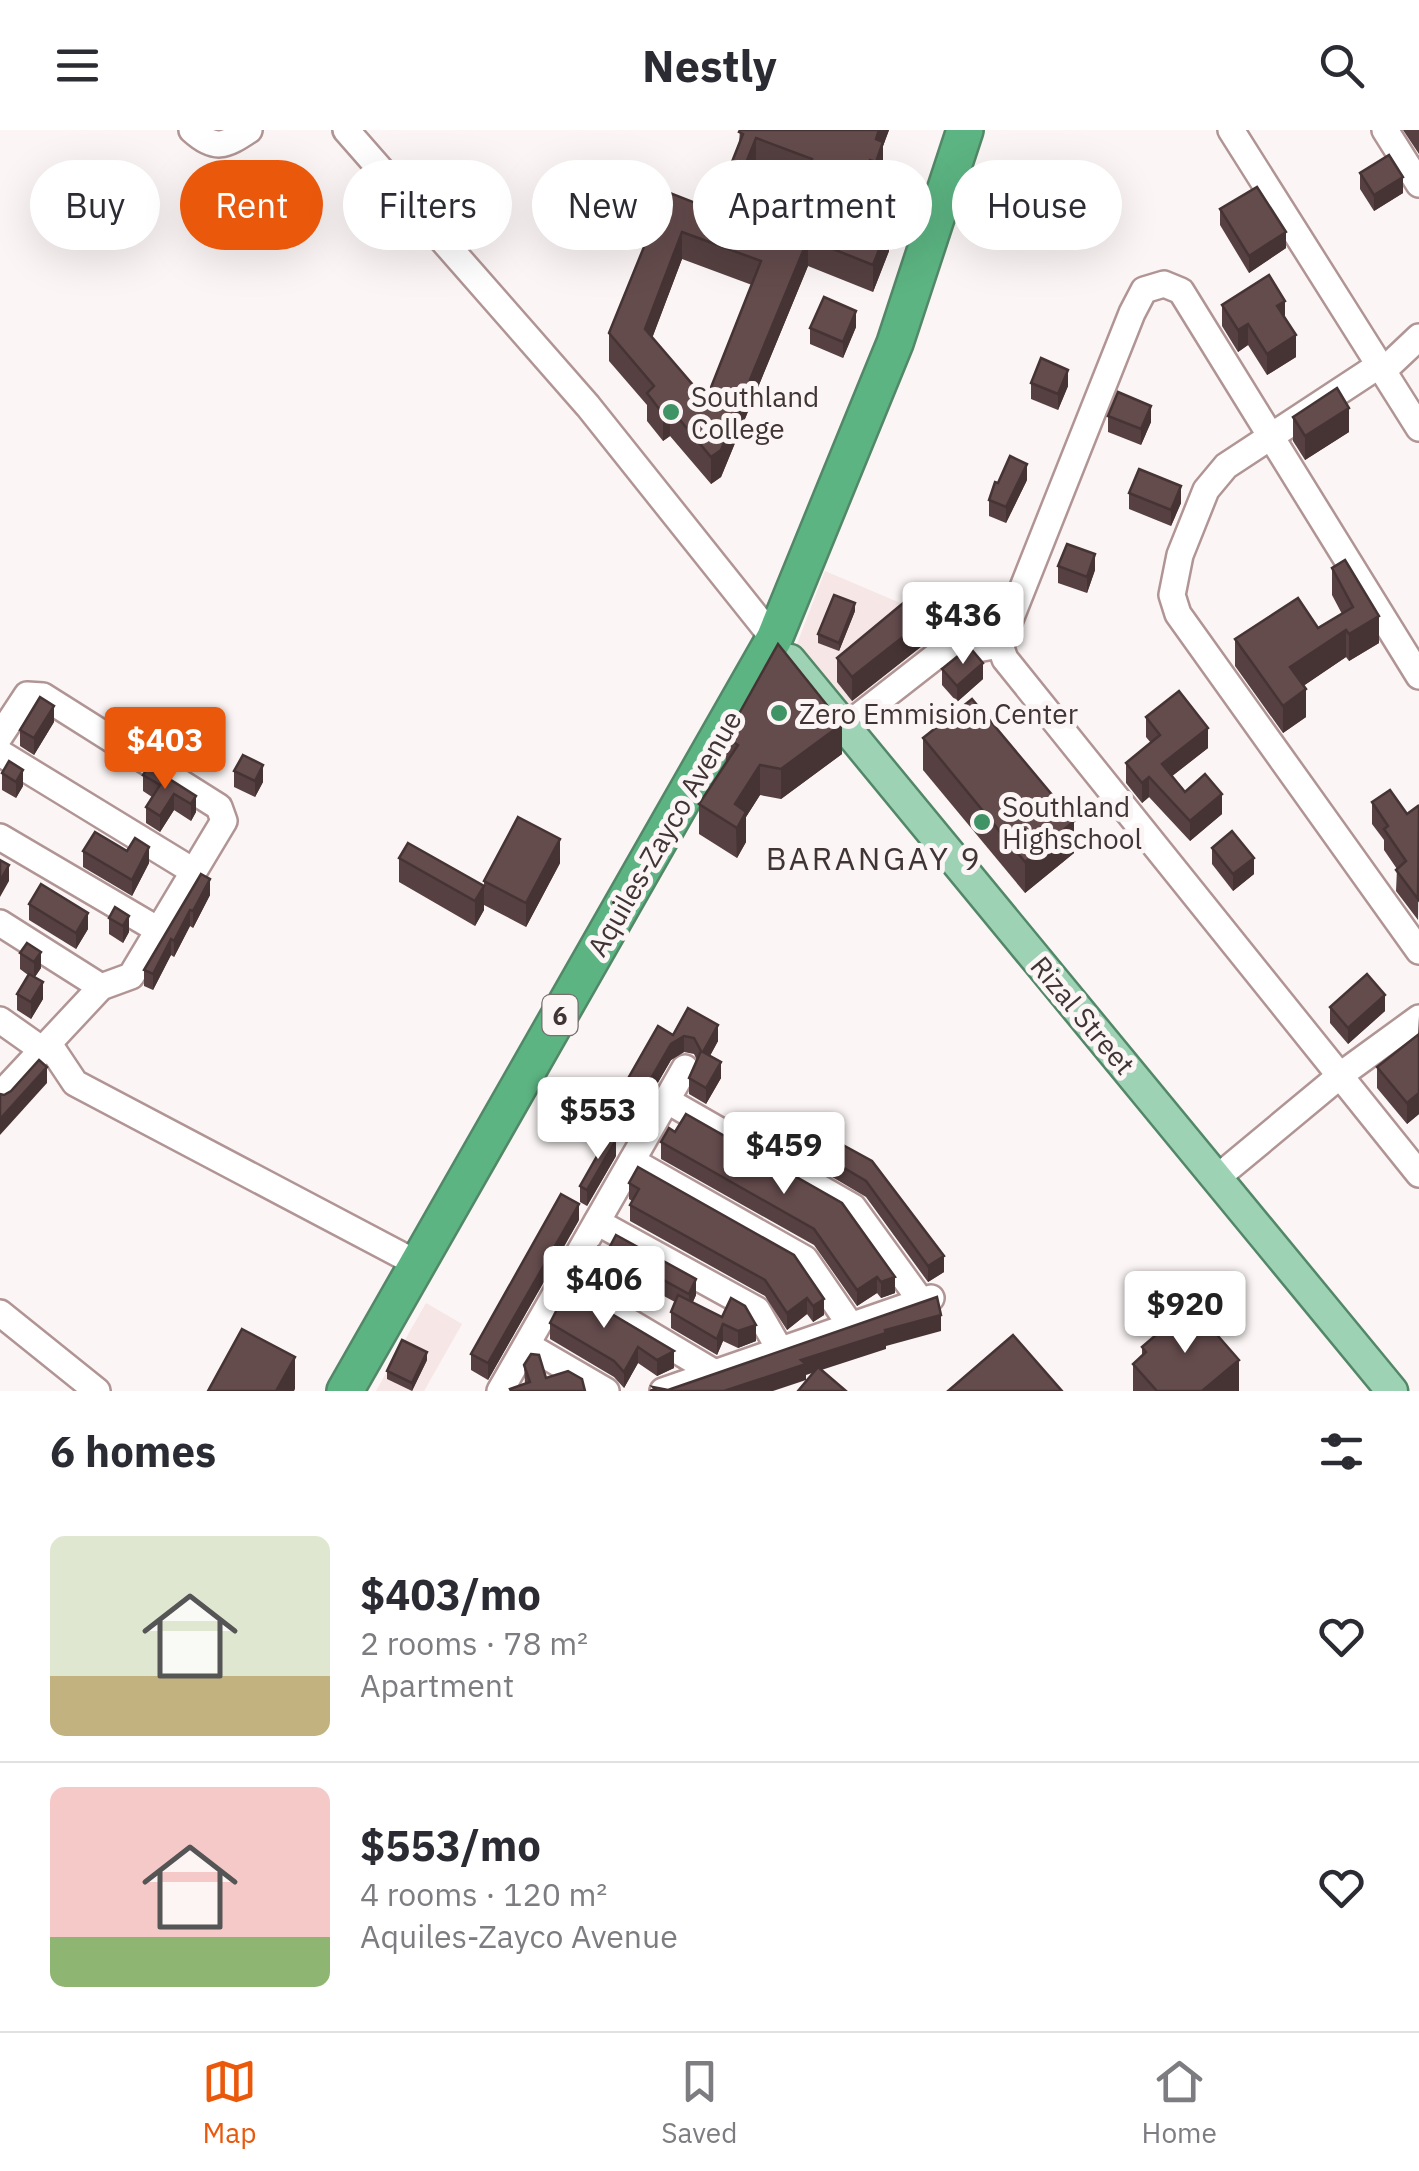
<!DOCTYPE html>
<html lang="en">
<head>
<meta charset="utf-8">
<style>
	body { margin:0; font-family:"IBM Plex Sans",sans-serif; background:#f7f7f7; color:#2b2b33; height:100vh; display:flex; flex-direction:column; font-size:38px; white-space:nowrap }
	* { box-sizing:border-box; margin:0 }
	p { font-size:32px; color:#7c7c81 }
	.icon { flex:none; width:55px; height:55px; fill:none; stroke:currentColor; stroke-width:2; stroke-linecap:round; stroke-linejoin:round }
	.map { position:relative; height:1261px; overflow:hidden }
	.side { display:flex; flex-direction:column; background:#fff; flex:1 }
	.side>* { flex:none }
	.guide { position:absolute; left:30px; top:30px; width:1360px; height:90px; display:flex; gap:20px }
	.price { position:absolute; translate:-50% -85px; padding:0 22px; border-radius:10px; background:#fff; color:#222; font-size:32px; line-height:65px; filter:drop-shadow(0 2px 5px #0008) }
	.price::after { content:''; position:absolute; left:50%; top:60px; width:30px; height:22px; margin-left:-15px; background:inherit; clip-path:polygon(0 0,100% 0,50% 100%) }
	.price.current { background:#ea580c; color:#fff }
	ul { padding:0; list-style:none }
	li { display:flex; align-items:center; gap:30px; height:250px; padding:0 50px }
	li+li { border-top:2px solid #e1e1e2 }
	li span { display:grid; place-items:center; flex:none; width:280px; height:200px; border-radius:15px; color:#555 }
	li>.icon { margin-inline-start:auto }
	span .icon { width:120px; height:120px; fill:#fffc; stroke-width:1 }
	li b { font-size:42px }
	h2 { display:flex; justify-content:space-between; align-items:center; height:120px; padding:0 50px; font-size:42px }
	.pill { padding:0 35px; border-radius:45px; background:#fff; box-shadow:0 10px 40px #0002; font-size:35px; line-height:90px }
	.pill.current { background:#ea580c; color:#fff }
	header { display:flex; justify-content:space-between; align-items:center; height:130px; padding:0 50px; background:#fff; font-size:45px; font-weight:800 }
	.menu { display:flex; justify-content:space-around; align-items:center; height:140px; border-top:2px solid #e1e1e2; background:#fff; font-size:28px; color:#7c7c81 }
	.menu a { display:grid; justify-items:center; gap:5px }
	.menu .current { color:#ea580c }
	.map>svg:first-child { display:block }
</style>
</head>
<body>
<header><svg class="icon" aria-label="menu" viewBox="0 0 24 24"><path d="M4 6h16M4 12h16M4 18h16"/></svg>Nestly<svg class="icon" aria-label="search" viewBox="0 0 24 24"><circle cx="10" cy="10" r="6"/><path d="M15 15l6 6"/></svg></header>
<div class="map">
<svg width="1419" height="1261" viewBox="0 0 1419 1261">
	<rect width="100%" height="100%" fill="#fbf5f5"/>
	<g fill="#f6e6e6">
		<path d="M825,441l113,48 -9,26 -77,64 -55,-65z"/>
		<path d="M426,1173l36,21 -38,67h-48z"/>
	</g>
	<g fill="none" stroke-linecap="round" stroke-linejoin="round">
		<g stroke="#b19595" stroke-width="30">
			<g id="minor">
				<path d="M192,0c23,21 33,16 57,0"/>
				<path d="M346,0l242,276 186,233"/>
				<path d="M1231,0l188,298"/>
				<path d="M1385,0l34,54"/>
				<path d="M1378,236l-152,100 -20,24 -26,65 -8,40 6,19 241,337"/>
				<path d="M1383,241l36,-34"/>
				<path d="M1419,546l-238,-385 -17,-7 -20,6 -12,23 -132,332 5,14 414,515"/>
				<path d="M845,597l91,-71 64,-11"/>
				<path d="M0,606l27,-41 16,1 176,111 5,14 -93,155 -30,11 -101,108"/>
				<path d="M0,623l193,118"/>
				<path d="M0,707l160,94"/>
				<path d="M0,793l101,64"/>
				<path d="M0,890l44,31"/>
				<path d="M49,914l26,39 343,181"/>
				<path d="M666,970l187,107 68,94"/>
				<path d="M632,1031l173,98 46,67"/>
				<path d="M1218,1047l124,-103 77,-56"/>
				<path d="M597,1092l160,88 23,40"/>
				<path d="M562,1152l153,91"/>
				<path d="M0,1183l97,78"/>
				<path d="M527,1215l79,46"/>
				<path d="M500,1261l185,-323"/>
				<path d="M663,1261l268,-93"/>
			</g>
		</g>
		<g stroke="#528767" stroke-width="35">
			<path id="major" d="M790,530l602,731"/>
		</g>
		<g stroke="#528767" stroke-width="40">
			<path id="highway" d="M345,1261l429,-752 121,-296 70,-213"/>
		</g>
		<use href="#minor" stroke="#fff" stroke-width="25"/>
		<use href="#major" stroke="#9dd2b4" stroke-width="30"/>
		<use href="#highway" stroke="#5cb482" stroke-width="35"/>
	</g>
	<g fill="#564041" fill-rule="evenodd">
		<path d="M740,0h149l-6,16v23l-7,20 -6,-2 -10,26 29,38 -16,41 -65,-26 -87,211 -10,7 -41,-48 -7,5 -16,-20v-16l-38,-44v-28l43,-106v-20l61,3 26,-67zM756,36l47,17 -13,34 -47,-18zM682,129l70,26 -46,115 -54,-62z"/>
		<path d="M1403,0h16v24z"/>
		<path d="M1360,43l43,20 -29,18 -14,-22z"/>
		<path d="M1220,79l66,39 -37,25 -29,-48z"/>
		<path d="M1222,175l63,13 11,39 -29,18 -19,-30 -10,7 -16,-26z"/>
		<path d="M856,197l-13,31 -33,-14v-16z"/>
		<path d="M1031,253l37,3 -10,24 -27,-11z"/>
		<path d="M1108,286l43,6 -10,23 -33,-13z"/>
		<path d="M1293,287l56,15 -44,28 -12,-19z"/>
		<path d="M1027,350l-21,43 -17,-7v-16z"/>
		<path d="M1129,363l52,10 -10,23 -42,-17z"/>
		<path d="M1058,436l37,4 -8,23 -29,-10z"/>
		<path d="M1332,438l47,75 -30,18 -3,-4 -43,29 3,31 -23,16 -48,-67v-27l83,-11 24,-14 -10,-19z"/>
		<path d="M855,481l-16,40 -21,-8v-9z"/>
		<path d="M935,490l-8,22 -75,59 -15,-19v-24z"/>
		<path d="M942,539l41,10 -26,23 -15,-17z"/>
		<path d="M1146,587l62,31 -36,28 13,16 37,22 -32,27 -41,-44 -7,6 -16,-20v-20l25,-20 -5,-6z"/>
		<path d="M54,592l-20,33 -14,-9v-16z"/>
		<path d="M726,607l116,17 -61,45 -21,-4 -14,22v25l-9,16 -38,-24v-30l27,-39z"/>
		<path d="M923,608l151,115 -49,40 -102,-123z"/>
		<path d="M172,612l26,6 -12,19 -14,-9z"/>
		<path d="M234,641l29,11 -8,15 -21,-10z"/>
		<path d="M2,643l21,13 -7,12 -14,-8z"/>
		<path d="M143,645l53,21v16l-5,9 -17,-11 -14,22 -14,-9v-16l6,-10 -9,-6z"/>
		<path d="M1372,672l35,12 12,-6 -1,112 -22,-29 1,-22 -13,-19v-10l-12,-16z"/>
		<path d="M1212,718l42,26 -21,17 -21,-27z"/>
		<path d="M83,721l66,12 -17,33 -49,-29z"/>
		<path d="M399,728l85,28v24l-9,16 -76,-44z"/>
		<path d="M560,733l-34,64 -42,-22v-24z"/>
		<path d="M201,744l9,21 -17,33 -3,-2 -16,31 -3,-2 -18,35 -9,-4v-16z"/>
		<path d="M29,774l59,25 -12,20 -47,-29z"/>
		<path d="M129,786v16l-6,11 -14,-9v-16z"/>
		<path d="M27,813l14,25 -6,9 8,22 -12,20 -14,-9v-16l11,-19 -8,-6v-16z"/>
		<path d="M1330,877l55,4 -37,33 -18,-21z"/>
		<path d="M1419,886v98l-12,10 -30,-36v-21l41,-32z"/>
		<path d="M673,905l45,6 -8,15 11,22 -15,26 -17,-10v-16l8,-18 -3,-6 -10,-2 -13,8 -40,69 -17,-9v-17z"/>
		<path d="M686,984l209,179 -14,5 -4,-5 -20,13 -43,-61 -153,-86v-17l14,-10z"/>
		<path d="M812,1019l60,12 72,111 -16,10 -62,-85 -54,-32z"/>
		<path d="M616,1026l-29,50 -7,-4v-16z"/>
		<path d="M629,1053l165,72 30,60 -11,7 -6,-8 -20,16 -22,-34 -135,-75v-16l2,-4 -3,-2z"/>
		<path d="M579,1090l-91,160 -17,-10v-16z"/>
		<path d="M598,1117l98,48 -3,7 63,39 -18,7 -15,-7 -6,14 -46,-27v-16l4,-10 -28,-15 -12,20 -46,-28v-16z"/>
		<path d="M568,1158l106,80 -17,8 -19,-13 -14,25 -10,-11 -64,-38v-16z"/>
		<path d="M1142,1217l97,44h-106v-27l9,-8z"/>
		<path d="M427,1230l-15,31 -25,-12v-8z"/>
		<path d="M524,1235l22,13 -21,6z"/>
	</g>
	<g fill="#463435">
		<path d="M879,0h10l-6,16v23l-7,20v-50z"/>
		<path d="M756,8v28l-23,57v-28z"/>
		<path d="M870,30v27l-18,50v-28z"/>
		<path d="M1403,47v16l-29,18v-16z"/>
		<path d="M889,94v27l-16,41v-27z"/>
		<path d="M682,102v27l-37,98v-28z"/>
		<path d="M1286,102v16l-37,25v-17z"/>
		<path d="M808,109v27l-87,211 -10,7v-27z"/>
		<path d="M1285,171v22l-8,-17z"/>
		<path d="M856,181v16l-13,31v-16z"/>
		<path d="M1248,194v21l-10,7v-22z"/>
		<path d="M1296,205v22l-29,18v-21z"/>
		<path d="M1068,240v16l-10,24v-16z"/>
		<path d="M1151,276v16l-10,23v-16z"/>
		<path d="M670,278v28l-7,5v-27z"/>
		<path d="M1349,278v24l-44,28v-24z"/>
		<path d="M1027,334v16l-21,43v-16z"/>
		<path d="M1181,356v17l-10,23v-16z"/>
		<path d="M1095,424v16l-8,23v-16z"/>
		<path d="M935,466v24l-8,22 -75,59v-24z"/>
		<path d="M855,473v8l-16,40v-8z"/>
		<path d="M1379,486v27l-30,18v-27z"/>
		<path d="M1346,500v27l-56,38v-28z"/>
		<path d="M983,533v16l-26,23v-16z"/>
		<path d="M1306,559v28l-23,16v-27z"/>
		<path d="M54,576v16l-20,33v-17z"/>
		<path d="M842,594v30l-61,45v-30z"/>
		<path d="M1208,598v20l-46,36v-20z"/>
		<path d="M198,602v16l-12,19v-16z"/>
		<path d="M263,635v17l-8,15v-16z"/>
		<path d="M760,635v30l-14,22v25l-9,16 -2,-54z"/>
		<path d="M23,640v16l-7,12v-16z"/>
		<path d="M1149,647v20l-7,6v-20z"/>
		<path d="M174,664v16l-14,22v-16z"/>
		<path d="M1222,664v20l-32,27v-20z"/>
		<path d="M196,666v16l-5,9v-17z"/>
		<path d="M1074,691v32l-49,40v-31z"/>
		<path d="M560,709v24l-34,64v-24z"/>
		<path d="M149,717v16l-17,33v-16z"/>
		<path d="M1254,728v16l-21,17v-17z"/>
		<path d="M9,735v16l-9,16v-16z"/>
		<path d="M210,749v16l-17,33v-17z"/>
		<path d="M484,756v24l-9,16v-25z"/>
		<path d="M190,780v16l-16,31v-16z"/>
		<path d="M88,783v16l-12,20v-16z"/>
		<path d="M129,786v16l-6,11v-17z"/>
		<path d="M171,809v16l-18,35v-16z"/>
		<path d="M41,822v16l-7,10v-16z"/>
		<path d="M43,852v17l-12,20v-17z"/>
		<path d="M1385,865v16l-37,33v-16z"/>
		<path d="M718,895v16l-15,27v-16z"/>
		<path d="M684,906v16l-13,8 -40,69v-16l40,-69z"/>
		<path d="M721,932v16l-15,26v-16z"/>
		<path d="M47,937v16l-47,52v-16z"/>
		<path d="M1419,963v21l-12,10v-21z"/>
		<path d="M616,1010v16l-29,50v-16z"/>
		<path d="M579,1074v16l-91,160v-17z"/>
		<path d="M944,1126v16l-16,10v-16z"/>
		<path d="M647,1141v16l-12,20v-16z"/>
		<path d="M877,1147v16l-20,13v-16z"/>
		<path d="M895,1147v16l-14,5v-16z"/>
		<path d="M696,1149v16l-7,15v-16z"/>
		<path d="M807,1168v16l-20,16v-17z"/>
		<path d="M824,1169v16l-11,7v-16z"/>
		<path d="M941,1185v16l-55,15v3l-80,26v5l-33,11h-49l77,-31 84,-30z"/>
		<path d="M723,1194v17l-6,14v-16z"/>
		<path d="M756,1195v16l-18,7v-17z"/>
		<path d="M638,1217v16l-14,25v-16z"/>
		<path d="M674,1221v17l-17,8v-16z"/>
		<path d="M427,1222v8l-15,31v-8z"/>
		<path d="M295,1227v32l-1,2h-18z"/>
		<path d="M1239,1230v31h-37z"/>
	</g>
	<g fill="#644b4c" stroke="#463435" stroke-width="2.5" fill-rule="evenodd">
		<path d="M740,0h139l-3,9 7,3 -7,20 -6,-2 -18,49 37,15 -16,41 -65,-26 -87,211 -10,7 -41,-49 -7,6 -16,-21 7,-7 -45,-53 50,-123 -7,-3 8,-18 53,21 30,-76 -4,-2zM756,8l56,21 -22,58 -57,-22zM682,102l79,29 -55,139 -61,-71z"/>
		<path d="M1389,25l14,22 -29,18 -14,-22z"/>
		<path d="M1257,57l29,45 -37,24 -29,-47z"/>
		<path d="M1269,145l16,26 -8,5 19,29 -29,19 -19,-30 -10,6 -16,-25z"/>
		<path d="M824,167l32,14 -13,31 -33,-14z"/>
		<path d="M1041,228l27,12 -10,24 -27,-11z"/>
		<path d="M1337,258l12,20 -44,28 -12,-19z"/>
		<path d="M1118,262l33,14 -10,23 -33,-13z"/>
		<path d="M1010,326l17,8 -21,43 -17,-7 6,-18 3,1z"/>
		<path d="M1139,339l42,17 -10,24 -42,-17z"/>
		<path d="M1067,414l28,10 -8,23 -29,-11z"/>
		<path d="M1345,430l34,56 -30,18 -3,-4 -56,37 16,22 -23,17 -48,-67 63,-41 20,30 35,-21 -21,-39z"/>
		<path d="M919,460l16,6 -8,22 -75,59 -15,-19z"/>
		<path d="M834,465l21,8 -16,40 -21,-9z"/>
		<path d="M778,514l64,80 -61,45 -21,-4 -25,39 11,8 -9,16 -38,-24 39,-59 -12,-8z"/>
		<path d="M972,520l11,13 -26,23 -15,-17 21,-17z"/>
		<path d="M1179,561l29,37 -46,36 23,28 20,-18 17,20 -32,27 -41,-44 -7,6 -16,-20 34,-28 -14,-18z"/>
		<path d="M40,567l14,9 -20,32 -14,-8z"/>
		<path d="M972,569l102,122 -49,41 -102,-124z"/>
		<path d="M184,593l14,9 -12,19 -14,-9z"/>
		<path d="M243,625l20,10 -8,16 -21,-10z"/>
		<path d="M9,631l14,9 -7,12 -14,-9z"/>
		<path d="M149,636l47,30 -5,8 -17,-10 -14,22 -14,-9 14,-22 -17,-10z"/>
		<path d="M1390,660l17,24 11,-8 1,2 -1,91 -22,-29 10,-9 -22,-32 4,-3 -16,-24z"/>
		<path d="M518,687l42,22 -34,64 -42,-22z"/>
		<path d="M1232,701l22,27 -21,16 -21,-26z"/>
		<path d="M95,702l32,19 8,-13 14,9 -17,33 -49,-29z"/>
		<path d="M408,713l76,43 -9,15 -76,-43z"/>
		<path d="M0,730l9,5 -9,16z"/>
		<path d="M201,744l9,5 -17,32 -3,-1 -16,31 -3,-2 -18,35 -9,-4z"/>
		<path d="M41,754l47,29 -12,20 -47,-29z"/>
		<path d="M115,777l14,9 -6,10 -14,-8z"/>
		<path d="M27,813l14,9 -7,10 -14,-9z"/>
		<path d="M29,844l14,8 -12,20 -14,-8z"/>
		<path d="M1367,844l18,21 -37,33 -18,-21z"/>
		<path d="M688,878l30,17 -15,27 18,10 -15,26 -17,-10 12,-27 -7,-13 -10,-2 -13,8 -40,69 -17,-10 44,-77 15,9z"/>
		<path d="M1419,904v59l-12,10 -30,-36z"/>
		<path d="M39,930l8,7 -47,52v-25l4,1 7,-4z"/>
		<path d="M686,984l156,89 53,74 -14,5 -4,-5 -20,13 -43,-61 -153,-87 8,-14 6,4z"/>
		<path d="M821,1003l51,28 72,95 -16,10 -62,-85 -54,-32z"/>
		<path d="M609,1005l7,5 -29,50 -7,-4z"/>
		<path d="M638,1037l156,88 30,44 -11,7 -6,-8 -20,15 -22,-33 -135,-75 9,-16 -10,-6z"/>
		<path d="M561,1064l18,10 -91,159 -17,-9z"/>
		<path d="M616,1105l80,44 -7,15 -42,-23 -12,20 -46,-28 9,-16 9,5z"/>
		<path d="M568,1158l106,63 -17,9 -19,-13 -14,25 -10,-11 -64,-38z"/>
		<path d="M678,1165l44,22 9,-19 14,8 11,19 -18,6 -15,-7 -6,15 -46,-27z"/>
		<path d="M937,1167l4,18 -56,15 1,3 -85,27 5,4 -82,27h-74l5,-2 -2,-2 15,3z"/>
		<path d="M1191,1175l48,55 -37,31h-45l-24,-27 13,-12 -4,-5z"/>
		<path d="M242,1199l53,28 -19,34h-68z"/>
		<path d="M1013,1205l49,56h-114z"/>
		<path d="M402,1210l25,12 -15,31 -25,-12z"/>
		<path d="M531,1224l8,1 7,23 22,-7 14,8 3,12h-74l-1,-2 20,-7 -6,-17z"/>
		<path d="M818,1237l28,24h-48z"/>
	</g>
	<g fill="#3f9365" stroke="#fbf5f5" stroke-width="4">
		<circle cx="671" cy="282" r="10"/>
		<circle cx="779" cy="583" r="10"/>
		<circle cx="982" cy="692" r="10"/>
	</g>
	<g text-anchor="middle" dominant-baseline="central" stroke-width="10" stroke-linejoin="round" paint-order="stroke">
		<rect fill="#fbf5f5" stroke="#786e6e" stroke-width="2.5" x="542.5" y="865" width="35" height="40" rx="8"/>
		<g font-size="25" font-weight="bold" fill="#403434">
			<text x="560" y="885">6</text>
		</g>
		<g font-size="28" fill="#403434" stroke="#fbf5f5" text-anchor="start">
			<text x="691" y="266">Southland<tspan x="691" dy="32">College</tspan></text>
			<text x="799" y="583">Zero Emmision Center</text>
			<text x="1002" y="676">Southland<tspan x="1002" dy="32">Highschool</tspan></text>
		</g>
		<g font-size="28" fill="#403434" stroke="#fbf5f5">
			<text transform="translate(664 703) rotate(-60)">Aquiles-Zayco Avenue</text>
			<text transform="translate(1083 885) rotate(50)">Rizal Street</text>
		</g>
		<g font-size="32" letter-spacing="2.5" fill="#403434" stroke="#fbf5f5">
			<text x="874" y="728">BARANGAY 9</text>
		</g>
	</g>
</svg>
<b class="price" style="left:963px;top:537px">$436</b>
<b class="price current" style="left:165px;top:662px">$403</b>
<b class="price" style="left:598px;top:1032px">$553</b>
<b class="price" style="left:784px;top:1067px">$459</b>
<b class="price" style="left:604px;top:1201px">$406</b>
<b class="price" style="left:1185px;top:1226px">$920</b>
<div class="guide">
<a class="pill">Buy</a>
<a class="pill current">Rent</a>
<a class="pill">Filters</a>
<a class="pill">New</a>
<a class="pill">Apartment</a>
<a class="pill">House</a>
</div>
</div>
<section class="side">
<h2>6 homes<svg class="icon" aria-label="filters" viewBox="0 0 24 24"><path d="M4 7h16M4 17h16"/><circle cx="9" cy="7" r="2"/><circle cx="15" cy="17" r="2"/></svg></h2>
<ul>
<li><span style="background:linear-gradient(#dfe7d0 70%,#c2b280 0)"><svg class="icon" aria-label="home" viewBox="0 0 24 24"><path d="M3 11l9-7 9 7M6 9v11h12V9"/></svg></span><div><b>$403/mo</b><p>2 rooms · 78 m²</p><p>Apartment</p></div><svg class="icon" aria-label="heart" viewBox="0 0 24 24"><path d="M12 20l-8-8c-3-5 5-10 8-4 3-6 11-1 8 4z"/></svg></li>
<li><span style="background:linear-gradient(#f6c9c9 75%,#8fb573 0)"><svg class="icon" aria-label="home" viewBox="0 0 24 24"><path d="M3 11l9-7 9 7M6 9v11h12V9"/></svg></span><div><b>$553/mo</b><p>4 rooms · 120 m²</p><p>Aquiles-Zayco Avenue</p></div><svg class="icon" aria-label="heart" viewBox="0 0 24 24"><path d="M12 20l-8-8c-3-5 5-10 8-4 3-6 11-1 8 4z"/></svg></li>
</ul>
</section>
<nav class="menu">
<a class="current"><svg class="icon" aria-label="map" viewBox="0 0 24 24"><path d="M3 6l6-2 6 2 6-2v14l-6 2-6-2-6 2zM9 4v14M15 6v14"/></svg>Map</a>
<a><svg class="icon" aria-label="saved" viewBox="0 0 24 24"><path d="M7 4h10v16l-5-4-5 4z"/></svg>Saved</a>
<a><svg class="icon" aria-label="home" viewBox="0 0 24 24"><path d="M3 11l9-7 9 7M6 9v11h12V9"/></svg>Home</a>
</nav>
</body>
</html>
